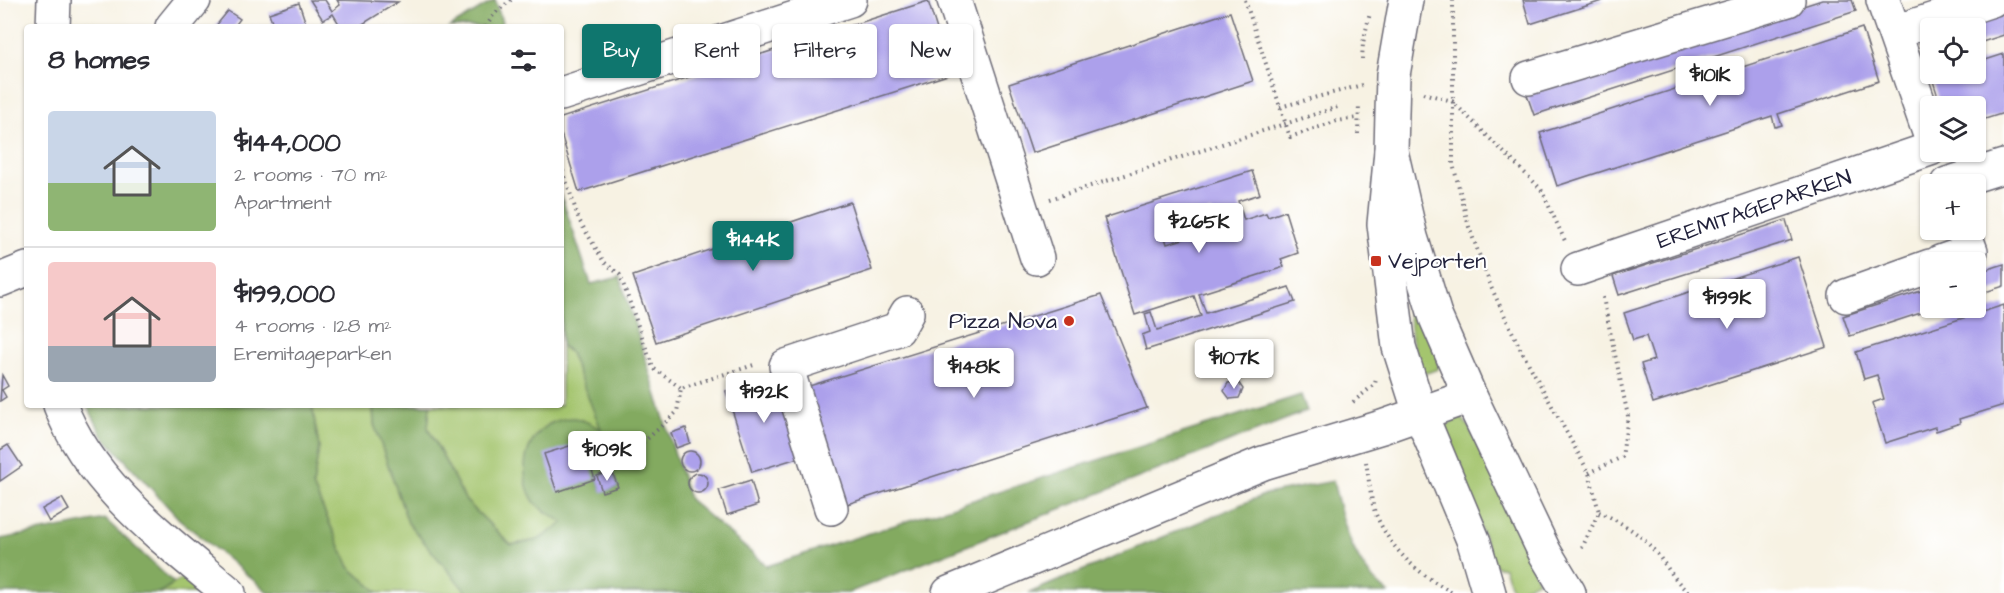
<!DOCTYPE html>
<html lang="en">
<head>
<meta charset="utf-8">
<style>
	body { margin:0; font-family:"Architects Daughter",sans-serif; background:#f7f7f7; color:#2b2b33; height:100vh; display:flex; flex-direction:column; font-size:22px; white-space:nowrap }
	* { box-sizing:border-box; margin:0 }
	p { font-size:20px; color:#7c7c81 }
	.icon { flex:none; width:33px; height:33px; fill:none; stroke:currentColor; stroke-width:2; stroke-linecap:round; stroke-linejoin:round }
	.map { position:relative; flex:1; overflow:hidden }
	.details { position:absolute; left:24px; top:24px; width:540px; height:384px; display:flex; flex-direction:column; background:#fff; border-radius:6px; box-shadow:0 2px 4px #0004 }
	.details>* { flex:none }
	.guide { position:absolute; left:582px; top:24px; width:570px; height:54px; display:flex; gap:12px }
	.controls { position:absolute; left:1920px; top:18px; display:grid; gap:12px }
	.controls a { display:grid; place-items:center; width:66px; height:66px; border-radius:6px; background:#fff; box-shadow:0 2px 4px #0004; font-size:30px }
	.price { position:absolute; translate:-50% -51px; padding:0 14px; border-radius:6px; background:#fff; color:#222; font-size:20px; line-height:39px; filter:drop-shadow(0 2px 3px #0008) }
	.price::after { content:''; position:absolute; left:50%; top:36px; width:18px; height:14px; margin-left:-9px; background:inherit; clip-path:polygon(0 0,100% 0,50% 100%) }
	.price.selected { background:#0f766e; color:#fff }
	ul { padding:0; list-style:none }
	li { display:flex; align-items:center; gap:18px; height:150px; padding:0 24px }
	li+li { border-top:2px solid #e1e1e2 }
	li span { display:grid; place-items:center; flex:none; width:168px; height:120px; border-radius:6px; color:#555 }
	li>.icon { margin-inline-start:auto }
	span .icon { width:72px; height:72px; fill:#fffc; stroke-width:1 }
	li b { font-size:26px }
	h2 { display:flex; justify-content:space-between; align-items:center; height:72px; padding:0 24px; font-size:26px }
	.pill { padding:0 21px; border-radius:6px; background:#fff; box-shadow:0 2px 4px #0004; font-size:21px; line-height:54px }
	.pill.selected { background:#0f766e; color:#fff }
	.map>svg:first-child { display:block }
</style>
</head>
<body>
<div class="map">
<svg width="2004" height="593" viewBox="0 0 2004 593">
	<rect width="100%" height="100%" fill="#fff"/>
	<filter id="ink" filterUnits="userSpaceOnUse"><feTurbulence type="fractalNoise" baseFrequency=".0167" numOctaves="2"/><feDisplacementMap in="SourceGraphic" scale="12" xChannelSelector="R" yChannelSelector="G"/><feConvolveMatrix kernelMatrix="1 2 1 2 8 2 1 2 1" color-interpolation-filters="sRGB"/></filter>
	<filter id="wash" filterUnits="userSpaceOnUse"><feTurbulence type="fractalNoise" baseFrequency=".008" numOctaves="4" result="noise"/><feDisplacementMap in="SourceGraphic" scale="24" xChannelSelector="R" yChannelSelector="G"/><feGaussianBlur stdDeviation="1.35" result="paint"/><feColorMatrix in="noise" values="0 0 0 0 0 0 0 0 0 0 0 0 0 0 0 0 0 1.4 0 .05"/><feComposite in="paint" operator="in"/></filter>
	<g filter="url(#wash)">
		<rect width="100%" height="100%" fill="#f7f2e3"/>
		<g fill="#a4c56e" stroke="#637454" stroke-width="1.5">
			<path d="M1400,249l38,108v12l-17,6 -9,-36z"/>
			<path d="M561,345l9,8 32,76 -53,-5 14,99 -25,17 -27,5 -45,-44 -38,-73 2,-23h131z"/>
			<path d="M312,405h61l1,20 93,168h-88l-30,-26 -36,-81 6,-39z"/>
			<path d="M1461,417l8,10 65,128 -5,3 9,23 -25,12 -9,-25 -9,-2 -51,-133 1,-7z"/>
			<path d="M184,577l18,16h-43z"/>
		</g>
		<g fill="#83aa61" stroke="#52664e" stroke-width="1.5" fill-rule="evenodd">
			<path d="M495,0l7,22 -3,5h-49z"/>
			<path d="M561,195l30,89 29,-7 69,222 78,67 534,-171 6,16 -459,182h-381l-59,-70 -34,-99 -1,-19h57l-2,23 38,73 45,44 27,-5 25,-17c-8,-7 -24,-13 -30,-23 -20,-34 -2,-83 42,-82 8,1 19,8 26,11l-31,-76 -9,-8zM612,471l6,16 -16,4 -5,-15z"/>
			<path d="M87,405h225l7,42 -6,39 36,81 30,26h-110l-90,-74 -77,-84z"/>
			<path d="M1333,481c10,40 19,86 56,112h-360l237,-99z"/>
			<path d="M105,519l69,64 -15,10h-159v-54z"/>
		</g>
		<g id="blocks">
			<g fill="#aca0eb" fill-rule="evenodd">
				<path d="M310,0h15l7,11 8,-6 -3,-5 61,2 -40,25h-17l-8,-13 -10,6z"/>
				<path d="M1523,0h82l-75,24z"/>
				<path d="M1822,0h30l4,11 -322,104 -7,-20z"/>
				<path d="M928,1l23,73 -372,118 -18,-58v-16z"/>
				<path d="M299,3l7,21 -7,3h-25l-5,-14z"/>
				<path d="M228,11l12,8 -6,8h-19z"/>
				<path d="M1230,12l23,69 -221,72 -23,-69z"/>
				<path d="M2004,13v22l-28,9v-16h-18z"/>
				<path d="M1862,28l17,53 -101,33 4,11 -7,2 -3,-11 -215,70 -17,-53z"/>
				<path d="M1930,37v22l-4,1 -7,-19z"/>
				<path d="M2004,54v59l-28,9v-16h-35l-9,-28 13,-4h31v-11z"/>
				<path d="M1252,171l8,23 -22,7 6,19 22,-7 2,4 17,-6 13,42 -17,6 3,8 -85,27 7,19 83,-26 6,15 -149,48 -4,-15 8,-3 -5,-18 6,-2 6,18 44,-14 -7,-20 -59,19 -31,-97zM1211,211l5,18 -49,15 -5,-17z"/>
				<path d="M850,202l22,68 -216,72 -23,-66z"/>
				<path d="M1786,220l6,20 -173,55 -6,-19z"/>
				<path d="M1798,257l29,90 -174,56 -12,-39 13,-4 -8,-24 -13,4 -9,-27z"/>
				<path d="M2004,264v22l-28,9v-22z"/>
				<path d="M1930,288v20h6l-86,28 -7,-20z"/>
				<path d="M1101,295l46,113 -303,97 -38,-118z"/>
				<path d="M2004,305v100l-45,14 1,4 -24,8 -1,-4 -50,16 -13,-40 12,-4 -7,-24 -13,4 -8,-27z"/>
				<path d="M2,375l6,11 -6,4 4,7 -6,4z"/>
				<path d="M775,375l26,82 -49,15 -26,-81z"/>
				<path d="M1238,382l5,7 -4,9 -9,1 -6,-8 4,-8z"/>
				<path d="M686,428l4,15 -14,5 -5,-15z"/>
				<path d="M582,442l13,37 -38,13 -13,-38z"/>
				<path d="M8,445l14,21 -22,15v-31z"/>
				<circle cx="690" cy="461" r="10"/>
				<path d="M612,471l6,16 -16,5 -5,-16z"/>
				<circle cx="698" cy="483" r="10"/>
				<path d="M751,480l7,25 -31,10 -8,-25z"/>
				<path d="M62,498l7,12 -20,12 -7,-13z"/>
			</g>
		</g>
	</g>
	<g filter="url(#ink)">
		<use href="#blocks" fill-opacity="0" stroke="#6d6b76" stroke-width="1.5"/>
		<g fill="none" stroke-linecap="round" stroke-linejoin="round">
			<g stroke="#6d6b76" stroke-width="36">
				<g id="minor">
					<path d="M954,0l83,258"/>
					<path d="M1406,0l-13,75 -2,76 -7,73 15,123 21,66"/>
					<path d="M1883,0l47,135"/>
					<path d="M53,27l1,-27"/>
					<path d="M172,27l22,-27"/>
					<path d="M1895,32l97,-32"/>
					<path d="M1529,78l259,-78"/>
					<path d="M561,94l289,-94"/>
					<path d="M1947,184l57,-18"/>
					<path d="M1940,262l31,-11 -8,-21"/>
					<path id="s1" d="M1578,269l352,-120"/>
					<path d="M0,280l27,-11"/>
					<path d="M1846,296l84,-30"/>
					<path d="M60,405c30,80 106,135 169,188"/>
					<path d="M831,508l-45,-142 112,-37 9,-16"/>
					<path d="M949,593l314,-130 119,-36 88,-31 -34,-78 -25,-81 -20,-86"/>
				</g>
			</g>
			<g stroke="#6d6b76" stroke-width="36">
				<g id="highway">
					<path d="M1470,396l75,157 24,40"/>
					<path d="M1420,413l54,129 15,51"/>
				</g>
			</g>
			<g stroke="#6d6b76" stroke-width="4" stroke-dasharray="1.5 4.5" stroke-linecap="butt">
				<path d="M1245,0l45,137 47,-16 20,-3"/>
				<path d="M1453,0v164l16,63 22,60 29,61 69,125 10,39 -18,38"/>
				<path d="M486,27l8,-13 17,-14"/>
				<path d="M1362,59l1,-16 7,-30"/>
				<path d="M1423,93l29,8 89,88 25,54"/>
				<path d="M1280,107l82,-22"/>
				<path d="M1358,134l1,-29"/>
				<path d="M561,165l18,55 25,42 16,13 33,93 28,20"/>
				<path d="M1050,199l291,-93"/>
				<path d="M1353,402l22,-18 1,-5"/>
				<path d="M1366,462c3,16 4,35 9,50 15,38 44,63 79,81"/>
				<path d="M596,467l33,-12 48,-43 4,-24 76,-24"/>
				<path d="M1589,473l33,-16 6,-41 -26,-123"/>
				<path d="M1599,512c18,8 41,21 54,37 13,15 21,31 36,44"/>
			</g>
			<use href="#minor" stroke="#fff" stroke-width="33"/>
			<use href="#highway" stroke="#fff" stroke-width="33"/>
		</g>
	</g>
	<g fill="#c8321e" stroke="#fff" stroke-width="2">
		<rect x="1370" y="255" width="12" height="12" rx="3"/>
		<circle cx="1069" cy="321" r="6"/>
	</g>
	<g text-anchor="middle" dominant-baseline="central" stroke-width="4.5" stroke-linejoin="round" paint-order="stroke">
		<g font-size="22" fill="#22223b" stroke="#fff">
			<text stroke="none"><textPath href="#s1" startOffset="186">EREMITAGEPARKEN</textPath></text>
		</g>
		<g font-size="22" fill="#22223b" stroke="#fff" text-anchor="start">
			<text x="1388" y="261">Vejporten</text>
			<text x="1057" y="321" text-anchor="end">Pizza Nova</text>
		</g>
	</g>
</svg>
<div class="controls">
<a><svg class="icon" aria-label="locate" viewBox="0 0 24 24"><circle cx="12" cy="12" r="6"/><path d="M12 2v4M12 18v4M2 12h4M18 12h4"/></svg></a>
<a><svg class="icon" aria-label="layers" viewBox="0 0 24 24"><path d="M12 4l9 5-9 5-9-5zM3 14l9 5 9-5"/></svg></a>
<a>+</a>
<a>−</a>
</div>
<b class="price" style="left:1710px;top:107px">$101K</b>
<b class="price" style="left:1199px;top:254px">$265K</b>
<b class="price selected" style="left:753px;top:272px">$144K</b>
<b class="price" style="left:1727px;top:330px">$199K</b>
<b class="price" style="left:1234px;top:390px">$107K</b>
<b class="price" style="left:974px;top:399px">$148K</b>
<b class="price" style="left:764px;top:424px">$192K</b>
<b class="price" style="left:607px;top:482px">$109K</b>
<div class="guide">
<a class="pill selected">Buy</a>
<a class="pill">Rent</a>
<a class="pill">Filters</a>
<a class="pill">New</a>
</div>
<section class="details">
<h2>8 homes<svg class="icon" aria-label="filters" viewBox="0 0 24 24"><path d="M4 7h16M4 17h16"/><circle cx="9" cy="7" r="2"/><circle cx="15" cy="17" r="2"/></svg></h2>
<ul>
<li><span style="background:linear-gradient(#c9d6e8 60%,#8fb573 0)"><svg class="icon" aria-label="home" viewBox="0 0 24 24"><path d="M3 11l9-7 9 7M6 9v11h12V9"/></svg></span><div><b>$144,000</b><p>2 rooms · 70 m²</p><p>Apartment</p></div></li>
<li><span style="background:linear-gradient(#f6c9c9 70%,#9aa5b1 0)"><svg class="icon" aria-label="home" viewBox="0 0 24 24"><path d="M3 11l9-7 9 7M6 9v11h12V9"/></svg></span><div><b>$199,000</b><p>4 rooms · 128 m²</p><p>Eremitageparken</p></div></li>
</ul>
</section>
</div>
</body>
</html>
